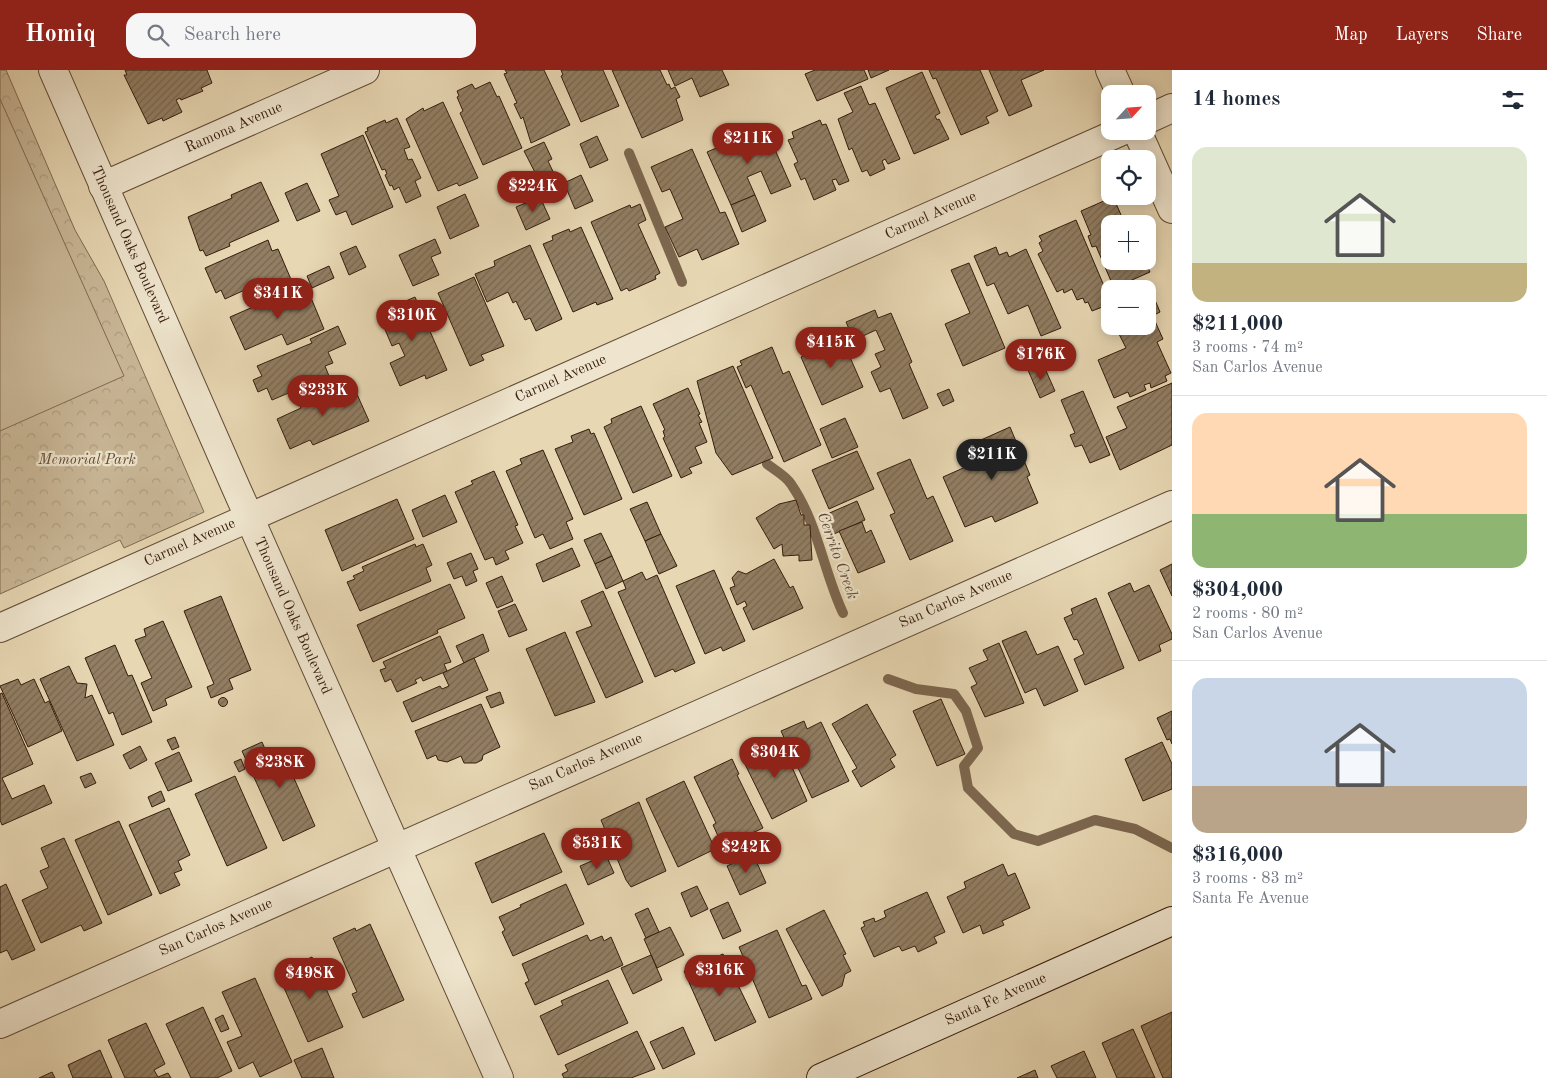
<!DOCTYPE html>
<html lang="en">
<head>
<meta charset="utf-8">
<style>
	body { margin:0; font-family:"Old Standard TT",serif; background:#f6f6f7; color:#1f2937; height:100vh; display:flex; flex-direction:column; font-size:19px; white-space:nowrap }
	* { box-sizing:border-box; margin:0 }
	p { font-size:16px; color:#747a83 }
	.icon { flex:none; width:28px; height:28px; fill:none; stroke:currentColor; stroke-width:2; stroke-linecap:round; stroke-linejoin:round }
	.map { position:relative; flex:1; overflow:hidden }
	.side { display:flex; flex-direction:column; background:#fff; width:375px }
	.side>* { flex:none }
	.needle { width:32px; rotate:64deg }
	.buttons { position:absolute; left:1101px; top:15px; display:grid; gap:10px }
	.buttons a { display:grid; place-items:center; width:55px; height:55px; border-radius:10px; background:#fff; box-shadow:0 2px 12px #0003; font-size:25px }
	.price { position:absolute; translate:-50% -42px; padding:0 11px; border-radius:18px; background:#8f2418; color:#fff; font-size:16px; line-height:32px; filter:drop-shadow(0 1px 2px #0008) }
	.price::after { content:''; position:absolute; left:50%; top:30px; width:15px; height:11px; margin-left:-8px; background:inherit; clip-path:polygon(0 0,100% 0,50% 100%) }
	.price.on { background:#222; color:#fff }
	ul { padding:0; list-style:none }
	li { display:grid; align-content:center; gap:10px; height:265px; padding:0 20px }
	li+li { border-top:1px solid #e0e1e3 }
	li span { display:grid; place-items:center; height:155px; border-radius:15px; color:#555 }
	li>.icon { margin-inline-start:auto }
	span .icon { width:90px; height:90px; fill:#fffc; stroke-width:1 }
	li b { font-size:21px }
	h2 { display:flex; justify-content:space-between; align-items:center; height:60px; padding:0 20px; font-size:21px }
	header { display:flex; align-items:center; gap:30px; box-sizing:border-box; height:70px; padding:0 25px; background:#8f2418; color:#fff }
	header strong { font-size:24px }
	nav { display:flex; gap:28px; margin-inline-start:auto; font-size:18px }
	.search { width:350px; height:45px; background:#f6f6f7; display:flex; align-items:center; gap:12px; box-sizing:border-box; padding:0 18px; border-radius:15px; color:#747a83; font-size:19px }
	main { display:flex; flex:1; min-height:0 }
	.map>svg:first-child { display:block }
</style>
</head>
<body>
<header>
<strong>Homiq</strong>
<div class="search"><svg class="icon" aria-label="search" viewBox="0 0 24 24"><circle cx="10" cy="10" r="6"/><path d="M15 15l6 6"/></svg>Search here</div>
<nav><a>Map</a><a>Layers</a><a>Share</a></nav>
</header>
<main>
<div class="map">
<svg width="1172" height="1008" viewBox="0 0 1172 1008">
	<defs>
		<pattern id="forest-crowns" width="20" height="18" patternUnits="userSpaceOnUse" patternTransform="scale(1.25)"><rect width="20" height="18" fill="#c9b797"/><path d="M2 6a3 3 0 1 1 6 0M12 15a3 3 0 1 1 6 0" fill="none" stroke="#ad9d81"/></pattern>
		<pattern id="building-hatch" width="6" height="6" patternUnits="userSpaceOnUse" patternTransform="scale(1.25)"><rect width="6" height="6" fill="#927e63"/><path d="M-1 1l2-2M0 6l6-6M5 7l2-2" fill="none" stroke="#786750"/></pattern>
	</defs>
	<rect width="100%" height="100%" fill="#e7d7b3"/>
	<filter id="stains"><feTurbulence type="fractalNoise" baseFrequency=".004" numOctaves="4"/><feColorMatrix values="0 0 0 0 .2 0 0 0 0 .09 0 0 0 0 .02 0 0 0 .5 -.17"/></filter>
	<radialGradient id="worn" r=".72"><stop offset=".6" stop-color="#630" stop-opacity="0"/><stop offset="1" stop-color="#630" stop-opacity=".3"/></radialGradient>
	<path fill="url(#forest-crowns)" stroke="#806a52" d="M0,0h6l69,160 29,51 100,231 -80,36 -4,-8 -120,54z"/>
	<path fill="#c9b797" stroke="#806a52" d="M0,29l124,277 -124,55z"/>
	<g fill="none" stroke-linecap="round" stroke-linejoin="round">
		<g stroke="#7c674f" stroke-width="10">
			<path d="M629,83l53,129"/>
			<path d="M767,394c8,6 19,12 24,20 27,39 32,86 52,129"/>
			<path d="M888,609l28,10 38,5 12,17 12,37 -14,18 4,22 46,46 24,7 57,-21 40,9 37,19"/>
		</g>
	</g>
	<g fill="url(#building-hatch)" stroke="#361d0d">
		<path d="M125,0h82l5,13 -11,5 2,3 -22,9 -1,-2 -4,2 6,12 -19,9 -1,-3 -14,6 -24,-49h3z"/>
		<path d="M505,0h39l26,55 -39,18 -8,-26 -2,2 -7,-15 3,-1 -13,-29 3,-1z"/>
		<path d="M561,0h42l16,36 -38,16 -20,-46 2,-1z"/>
		<path d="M612,0h48l7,15 2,-1 2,5 4,-2 5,10 -4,2 7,21 -41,18z"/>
		<path d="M668,0h54l7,15 -29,12 -8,-19 -17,8z"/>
		<path d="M815,0h49l4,9 -51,22 -12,-27z"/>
		<path d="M868,0h21l-18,8z"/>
		<path d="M929,0h51l18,41 -12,6 3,6 -28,12 -25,-57 -3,1z"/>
		<path d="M989,0h55l-23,10 11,26 -23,10z"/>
		<path d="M922,2l18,41 -5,3 2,4 2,-1 10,20 -35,15 -28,-66z"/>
		<path d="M490,12l7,15 2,-1 23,52 -39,17 -23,-52 3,-2 -6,-14 2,-1 -2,-5 15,-7 3,5z"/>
		<path d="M861,16l8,19 6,-2 25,56 -12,5 -3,-5 -3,2 3,8 -15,7 -3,-6 -5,2 -10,-24 -3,2 -11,-31 15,-7 -9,-19z"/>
		<path d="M443,32l35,76 -19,8 -2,-3 -19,8 -32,-72 17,-11 1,3z"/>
		<path d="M397,48l13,29 -6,2 4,11 4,-1 9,19 -6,3 6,15 -15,7 -7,-16 -5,3 -2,-5 -2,1 -5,-11 2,-1 -2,-5 -3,1 -17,-38 3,-1 -1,-3 18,-8 1,3z"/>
		<path d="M820,50l2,5 4,-1 23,57 -10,4 -3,-6 -4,1 4,10 -22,10 -9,-22 -4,2 -7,-16 4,-2 -10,-22 6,-2 -2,-6z"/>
		<path d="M765,57l26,59 -20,8 -10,-23 -14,6 8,18 -24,10 -24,-53z"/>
		<path d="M363,65l30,72 -41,18 -6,-14 -10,4 -7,-15 10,-4 -18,-42z"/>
		<path d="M597,66l11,24 -18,8 -10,-24z"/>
		<path d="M544,72l8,17 -4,2 10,21 -15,6 -19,-37z"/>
		<path d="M692,79l28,64 5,-1 14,32 -37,16 -5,-11 -18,8 -14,-30 18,-8 -13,-30 -8,3 -11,-25z"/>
		<path d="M581,105l12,26 -18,8 -11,-26z"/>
		<path d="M261,112l18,39 -50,22 1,3 -24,10 -3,-6 -3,1 -12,-34 44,-19 -1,-3z"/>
		<path d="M307,113l13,28 -23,10 -12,-28z"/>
		<path d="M465,124l14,32 -29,13 -13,-32z"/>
		<path d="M755,125l11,26 -24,11 -11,-27z"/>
		<path d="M540,127l10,22 -24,11 -10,-23z"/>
		<path d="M1113,127l9,20 3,-2 4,9h-19v37h35l5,11 -36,16 -18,-42 -4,1 -4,-11 3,-1 -10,-24z"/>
		<path d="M640,134l6,16 -8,4 22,49 -5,3 1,3 -27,12 -2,-3 -6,3 -30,-69 39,-17 1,3z"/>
		<path d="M1076,150l34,80v4l-18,7 -4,-9 -3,1 -2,-5 -6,2 -5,-11 -8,4 -1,-4 -6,3 -19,-38 5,-3 -4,-8 3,-2 -3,-5z"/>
		<path d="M581,157l32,72 -16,6 -1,-3 -23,10 -30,-68 10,-4 -1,-4 17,-7 1,3z"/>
		<path d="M435,169l6,14 -10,4 8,18 -26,11 -14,-31z"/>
		<path d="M268,170l4,11 6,-2 15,35 -27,11 -6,-12 -35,16 -4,-9 -5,3 -11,-25z"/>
		<path d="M530,175l32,74 -26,12 -6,-13 -5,2 -9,-19 -3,2 -5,-11 -21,10 -12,-28 20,-8 -1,-5z"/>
		<path d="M356,176l10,21 -17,8 -9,-22z"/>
		<path d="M996,177l3,8 8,-3 2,5 17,-8 35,79 -20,8 -13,-31 -20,9 -14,-31 -7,3 -13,-30z"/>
		<path d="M969,193l36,85 -42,18 -18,-42 25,-11 -19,-43z"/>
		<path d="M329,196l5,12 -22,10 -5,-12z"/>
		<path d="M474,207l30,69 -23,9 3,5 -14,6 -32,-73z"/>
		<path d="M292,220l4,9 13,-6 15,36 -37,16 -5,-11 -37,16 -15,-33z"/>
		<path d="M1152,223l8,19 -12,6v-23z"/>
		<path d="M415,227l32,73 -21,9 -1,-4 -25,11 -10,-23 15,-7 -6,-13 -7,3 -14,-33z"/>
		<path d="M875,240l3,8 13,-5 21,49 -3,2 19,44 -25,11 -13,-31 -10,4 -9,-20 10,-5 -6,-13 10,-4 -9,-20 -22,10 -8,-18z"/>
		<path d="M1154,249l9,20 -6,3 14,31 -6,3 2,5 -16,7 -1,-5 -6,2 2,5 -16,7 -2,-5 -14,6 -16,-38 28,-12 -7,-14 19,-8h10v-4z"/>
		<path d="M338,256l8,18 -18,8 5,11 -8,3 4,10 -57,24 -5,-12 -9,4 -5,-12 9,-4 -5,-10 55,-23 -2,-4z"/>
		<path d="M834,262l4,9 4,-2 21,48 -41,18 -21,-48 16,-7 -4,-9z"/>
		<path d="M772,277l11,27 6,-3 32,74 -37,17 -33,-77 -5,3 -9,-21 5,-2 -2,-4z"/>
		<path d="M1043,294l12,27 -15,7 -12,-28z"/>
		<path d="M733,296l40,92 -41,17 -16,-22 -19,-72z"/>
		<path d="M347,313l5,11 4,-2 13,29 -56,24 -3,-5 -20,9 -13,-30 24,-11 -2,-4z"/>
		<path d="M1172,313v62l-52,25 -14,-33 21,-9 -10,-21z"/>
		<path d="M688,318l12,26 -2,1 4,7 -3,1 8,19 -12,5 7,16 -13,5 3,5 -11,5 -18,-40 2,-1 -2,-6 2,-1 -12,-26z"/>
		<path d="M949,319l5,12 -11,5 -6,-12z"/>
		<path d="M1083,321l27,64 -20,8 -8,-18 -7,2 -5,-12 5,-2 -14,-33z"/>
		<path d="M641,336l31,70 -39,17 -29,-66 8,-4 -1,-4z"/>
		<path d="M845,348l13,29 -26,11 -12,-29z"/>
		<path d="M1010,357l20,48 -3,2 11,26 -43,19 -3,-6 -27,11 -22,-50 36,-16 -7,-17z"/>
		<path d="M589,359l2,5 3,-1 28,66 -38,16 -29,-66 18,-7 -2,-6z"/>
		<path d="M543,380l30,69 -7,3 7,17 -23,10 -7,-15 -8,4 -29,-67 16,-7 -2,-5z"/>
		<path d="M857,381l17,38 -45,20 -17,-39z"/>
		<path d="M910,389l17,40 6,-3 20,45 -43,19 -20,-45 5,-2 -18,-40z"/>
		<path d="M494,401l24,54 -3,1 8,17 -18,8 4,8 -13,6 -3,-8 -8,3 -30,-68 18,-8 -2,-3z"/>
		<path d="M445,425l12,27 -34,15 -11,-27z"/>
		<path d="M397,429l17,40 -72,32 -17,-41z"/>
		<path d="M796,430l5,15h3v10h6l2,35 -13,1v-6l-16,1 -1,-12 -8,5 -18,-31 23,-14z"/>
		<path d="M857,431l8,19 -31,14 -9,-19z"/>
		<path d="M647,432l14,32 -16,7 -15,-32z"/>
		<path d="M862,452l4,11 5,-3 14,32 -27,11 -19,-42z"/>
		<path d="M601,463l11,23 -17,8 -11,-24z"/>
		<path d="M661,464l16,32 -18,8 -14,-33z"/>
		<path d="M415,474l1,3 7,-3 9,21 -6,3 5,13 -71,30 -13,-29 8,-3 -2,-3 11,-5 -2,-4z"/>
		<path d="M572,478l8,18 -37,16 -7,-18z"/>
		<path d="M471,483l7,16 -5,2 4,10 -11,5 -4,-10 -8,3 -7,-16z"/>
		<path d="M612,486l11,25 -17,8 -11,-25z"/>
		<path d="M774,489l16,29 3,-2 10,22 -50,22 -10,-22 4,-2 -2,-5 -8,4 -7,-17 5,-2 -3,-8 6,-7 8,3z"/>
		<path d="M1172,494v32l-12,-26z"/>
		<path d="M714,500l31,71 -22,10 -2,-4 -16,7 -29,-68z"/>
		<path d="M642,502l4,8 11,-5 38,88 -20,9 -2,-3 -18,8 -37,-85 8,-3 -3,-8z"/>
		<path d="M502,506l11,25 -16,7 -11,-25z"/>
		<path d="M1130,513l4,9 15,-7 23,49v5l-13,6 2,6 -22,10 -31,-68z"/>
		<path d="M450,514l15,34 -28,12 1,3 -65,29 -16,-37z"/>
		<path d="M603,521l40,91 -37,16 -30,-66 16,-6 -11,-25z"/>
		<path d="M221,526l30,74 -22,9 4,10 -22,9 -4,-11 7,-3 -30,-73z"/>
		<path d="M1096,528l28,70 -39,17 -11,-26 10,-5 -7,-15 -3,1 -10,-22 9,-4 -2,-5z"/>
		<path d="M515,534l12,26 -18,7 -11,-26z"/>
		<path d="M163,551l29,66 -27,12 2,6 -14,6 -12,-28 11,-5 -17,-38 11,-4 -2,-7z"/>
		<path d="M1026,561l11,24 21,-9 20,45 -34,15 -8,-18 -11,5 -23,-52z"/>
		<path d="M565,562l30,70 -40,14 -29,-67z"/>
		<path d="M483,564l6,17 -25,12 -8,-17z"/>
		<path d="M440,566l11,26 -7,2 3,7 -24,10 -2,-4 -6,3 2,3 -20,9 -6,-13 -6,3 -5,-12 6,-2 -3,-6z"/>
		<path d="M999,573l25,60 -39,14 -14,-30 6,-3 -8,-16 19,-8 -5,-10z"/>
		<path d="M115,575l13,31 4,-1 20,47 -30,13 -9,-23 -4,2 -24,-56z"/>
		<path d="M474,588l14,32 -76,32 -9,-20 37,-16 2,3 7,-3 -6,-13z"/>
		<path d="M69,596l8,17 10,1 -2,14 7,-3 22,50 -37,16 -37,-82z"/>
		<path d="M18,609l3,6 13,-6 11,24 4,-2 13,30 -34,16 -28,-61z"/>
		<path d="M500,622l4,11 -13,5 -5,-11z"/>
		<path d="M2,623l31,71 -31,14 10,21 32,-14 8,18 -50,22 -2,-5v-126z"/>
		<circle cx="223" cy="632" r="4.5"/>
		<path d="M941,629l24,55 -28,12 -24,-55z"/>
		<path d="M481,634l19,43 -17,8 -1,5 -6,3h-12l-3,-7 -14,6 -9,-2 -2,-5 -9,4 -12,-28z"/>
		<path d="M867,634l29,51 -6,4 5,8 -34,20 -9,-16 5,-3 -25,-44z"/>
		<path d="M1172,641v33l-2,-5 -3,1 -10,-22z"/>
		<path d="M804,651l3,8 14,-7 28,59 -37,17 -31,-67z"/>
		<path d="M175,667l4,10 -7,3 -5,-10z"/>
		<path d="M780,670l27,61 -35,18 -31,-63z"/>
		<path d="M262,672l7,16 22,-10 11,24 -9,4 22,50 -32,15 -41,-90z"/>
		<path d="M1162,672l10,22v25l-29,12 -18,-42z"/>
		<path d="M140,676l7,14 -17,9 -7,-14z"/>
		<path d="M179,682l13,29 -24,10 -13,-28z"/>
		<path d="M241,689l4,10 -6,3 -5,-10z"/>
		<path d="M732,689l7,15 -2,1 26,53 -40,19 -10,-22 3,-2 -22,-46z"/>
		<path d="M91,703l5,10 -11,5 -5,-11z"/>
		<path d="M235,706l32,72 -40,18 -32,-72z"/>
		<path d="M684,711l31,68 -37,18 -32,-68z"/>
		<path d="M161,721l4,10 -13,6 -4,-10z"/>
		<path d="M639,732l27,69 -35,16 -5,-7 -25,-60z"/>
		<path d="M169,738l21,47 -12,6 4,9 -8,3 6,12 -20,9 -31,-69z"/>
		<path d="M119,751l33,74 -44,20 -33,-75z"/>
		<path d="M544,763l18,39 -70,31 -17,-40z"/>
		<path d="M64,768l38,85 -18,8 -3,-6 -40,18 -19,-43 26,-12 -8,-17 9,-4 -8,-19z"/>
		<path d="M753,784l13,29 -26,12 -13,-29z"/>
		<path d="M606,785l8,18 -26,12 -8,-19z"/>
		<path d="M1003,794l5,12 7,-3 15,35 -28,13 2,4 -21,9 -3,-9 -17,8 -16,-36 19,-9 -2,-6z"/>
		<path d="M6,814l29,66 -23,10 -5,-10 -7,3v-66z"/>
		<path d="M566,814l18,40 -71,32 -11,-24 3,-2 -6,-13 22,-10 -1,-2z"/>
		<path d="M697,816l11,23 -17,8 -10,-24z"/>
		<path d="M927,822l18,40 -11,5 3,6 -19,9 -3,-6 -13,5 -3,-5 -25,11 -13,-29 4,-2 -2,-4 11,-4 1,4 11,-5 -2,-6z"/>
		<path d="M728,832l13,29 -18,8 -13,-29z"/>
		<path d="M648,838l11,24 -13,6 -11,-24z"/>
		<path d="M824,840l22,44 -3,1 8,16 -6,3 -3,12 -20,10 -36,-67z"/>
		<path d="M370,854l34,76 -41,18 -11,-24 5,-2 -24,-54 22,-10 1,3z"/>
		<path d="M670,857l14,28 -27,13 -13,-29z"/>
		<path d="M777,860l25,56 4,-1 6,14 -43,19 -30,-71z"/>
		<path d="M587,865l3,6 12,-5 2,5 7,-4 12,28 -88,40 -10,-22 4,-2 -7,-17z"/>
		<path d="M723,884l33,68 -41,19 -31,-70z"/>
		<path d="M651,885l11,25 -29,14 -12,-26z"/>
		<path d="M312,887l31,70 -35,15 -31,-70z"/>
		<path d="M255,908l37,84 -32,15 -7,-15 -14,7 -12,-27 15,-6 -20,-44z"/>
		<path d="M608,910l20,43 -70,32 -18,-39 23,-11 -2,-4z"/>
		<path d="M203,937l29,64 -15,7h-26l-25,-54z"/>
		<path d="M1172,942v66h-9l-22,-52z"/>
		<path d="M223,945l6,14 -8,3 -6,-13z"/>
		<path d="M146,953l19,41 -11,6 4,7 10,-4 3,5h-46l-17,-38z"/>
		<path d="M683,957l12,27 -32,15 -13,-27z"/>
		<path d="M1133,959l22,49h-38l-15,-35z"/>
		<path d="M637,961l18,38 -24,9h-67l-2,-4 6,-3 -3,-6z"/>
		<path d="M322,978l12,30h-32l-8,-18z"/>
		<path d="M100,980l12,28h-39l-5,-13z"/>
		<path d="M1084,981l12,27h-39l-6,-12z"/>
		<path d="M1035,1000l3,8h-21z"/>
		<path d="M52,1002l3,6h-16z"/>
	</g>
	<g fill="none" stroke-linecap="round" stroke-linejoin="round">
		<g stroke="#624c36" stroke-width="30">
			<g id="street">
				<path d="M53,0l184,420 262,588"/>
				<path d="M1110,0l11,24"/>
				<path d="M1148,49l24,-11"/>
				<path d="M1137,61l35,78"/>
				<path d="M103,116l262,-116"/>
				<path d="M0,558l1122,-497"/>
				<path d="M0,954l1172,-519"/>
			</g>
		</g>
		<g stroke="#361d0d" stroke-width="30">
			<path id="secondary" d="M821,1008l351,-157"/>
		</g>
		<use href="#street" stroke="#efe5ce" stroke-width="28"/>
		<use href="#secondary" stroke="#efe5ce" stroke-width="28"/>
	</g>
	<g text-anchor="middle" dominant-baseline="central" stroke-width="4.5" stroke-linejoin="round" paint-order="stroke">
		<g font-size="15" fill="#361d0d" stroke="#efe5ce">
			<text transform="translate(234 58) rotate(-24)">Ramona Avenue</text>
			<text transform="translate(931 146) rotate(-24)">Carmel Avenue</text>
			<text transform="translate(129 175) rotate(66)">Thousand Oaks Boulevard</text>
			<text transform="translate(561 309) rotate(-24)">Carmel Avenue</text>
			<text transform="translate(190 473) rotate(-24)">Carmel Avenue</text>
			<text transform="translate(956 530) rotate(-24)">San Carlos Avenue</text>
			<text transform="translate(292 546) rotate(66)">Thousand Oaks Boulevard</text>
			<text transform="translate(586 693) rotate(-24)">San Carlos Avenue</text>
			<text transform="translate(216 858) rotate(-24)">San Carlos Avenue</text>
			<text transform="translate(996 930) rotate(-24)">Santa Fe Avenue</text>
		</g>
		<g font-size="15" font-style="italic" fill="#624b36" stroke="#efe5ce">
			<text x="87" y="390">Memorial Park</text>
		</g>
		<g font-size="16" font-style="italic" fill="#5f4834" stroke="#efe5ce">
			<text transform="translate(837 486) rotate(70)">Cerrito Creek</text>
		</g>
	</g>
	<rect width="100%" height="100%" filter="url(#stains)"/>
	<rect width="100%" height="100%" fill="url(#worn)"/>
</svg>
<div class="buttons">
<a><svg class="needle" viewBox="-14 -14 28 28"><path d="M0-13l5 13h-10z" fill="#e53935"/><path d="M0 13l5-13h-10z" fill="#747a83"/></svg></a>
<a><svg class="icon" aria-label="locate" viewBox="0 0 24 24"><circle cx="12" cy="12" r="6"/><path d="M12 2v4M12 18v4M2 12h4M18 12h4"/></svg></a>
<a>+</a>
<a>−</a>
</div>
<b class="price" style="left:748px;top:95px">$211K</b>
<b class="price" style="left:533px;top:143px">$224K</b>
<b class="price" style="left:278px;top:250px">$341K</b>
<b class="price" style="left:412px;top:272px">$310K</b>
<b class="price" style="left:831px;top:299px">$415K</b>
<b class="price" style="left:1041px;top:311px">$176K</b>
<b class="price" style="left:323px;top:347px">$233K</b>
<b class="price on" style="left:992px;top:411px">$211K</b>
<b class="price" style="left:775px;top:709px">$304K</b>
<b class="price" style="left:280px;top:719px">$238K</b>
<b class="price" style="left:597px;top:800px">$531K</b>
<b class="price" style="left:746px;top:804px">$242K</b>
<b class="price" style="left:720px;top:927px">$316K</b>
<b class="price" style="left:310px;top:930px">$498K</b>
</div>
<section class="side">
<h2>14 homes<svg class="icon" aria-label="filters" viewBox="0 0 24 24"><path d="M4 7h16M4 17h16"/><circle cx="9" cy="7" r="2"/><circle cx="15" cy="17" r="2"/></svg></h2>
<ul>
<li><span style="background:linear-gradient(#dfe7d0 75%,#c2b280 0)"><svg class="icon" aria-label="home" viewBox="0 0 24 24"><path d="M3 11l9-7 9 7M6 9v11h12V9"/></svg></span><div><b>$211,000</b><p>3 rooms · 74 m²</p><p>San Carlos Avenue</p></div></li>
<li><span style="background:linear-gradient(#ffd9b3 65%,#8fb573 0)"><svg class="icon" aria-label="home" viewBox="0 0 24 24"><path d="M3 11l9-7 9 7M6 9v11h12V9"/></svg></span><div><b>$304,000</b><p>2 rooms · 80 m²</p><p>San Carlos Avenue</p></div></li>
<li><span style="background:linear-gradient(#c9d6e8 70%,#b9a48a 0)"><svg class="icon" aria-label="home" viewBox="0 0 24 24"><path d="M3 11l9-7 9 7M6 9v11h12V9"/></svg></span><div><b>$316,000</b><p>3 rooms · 83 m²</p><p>Santa Fe Avenue</p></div></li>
</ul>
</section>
</main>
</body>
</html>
